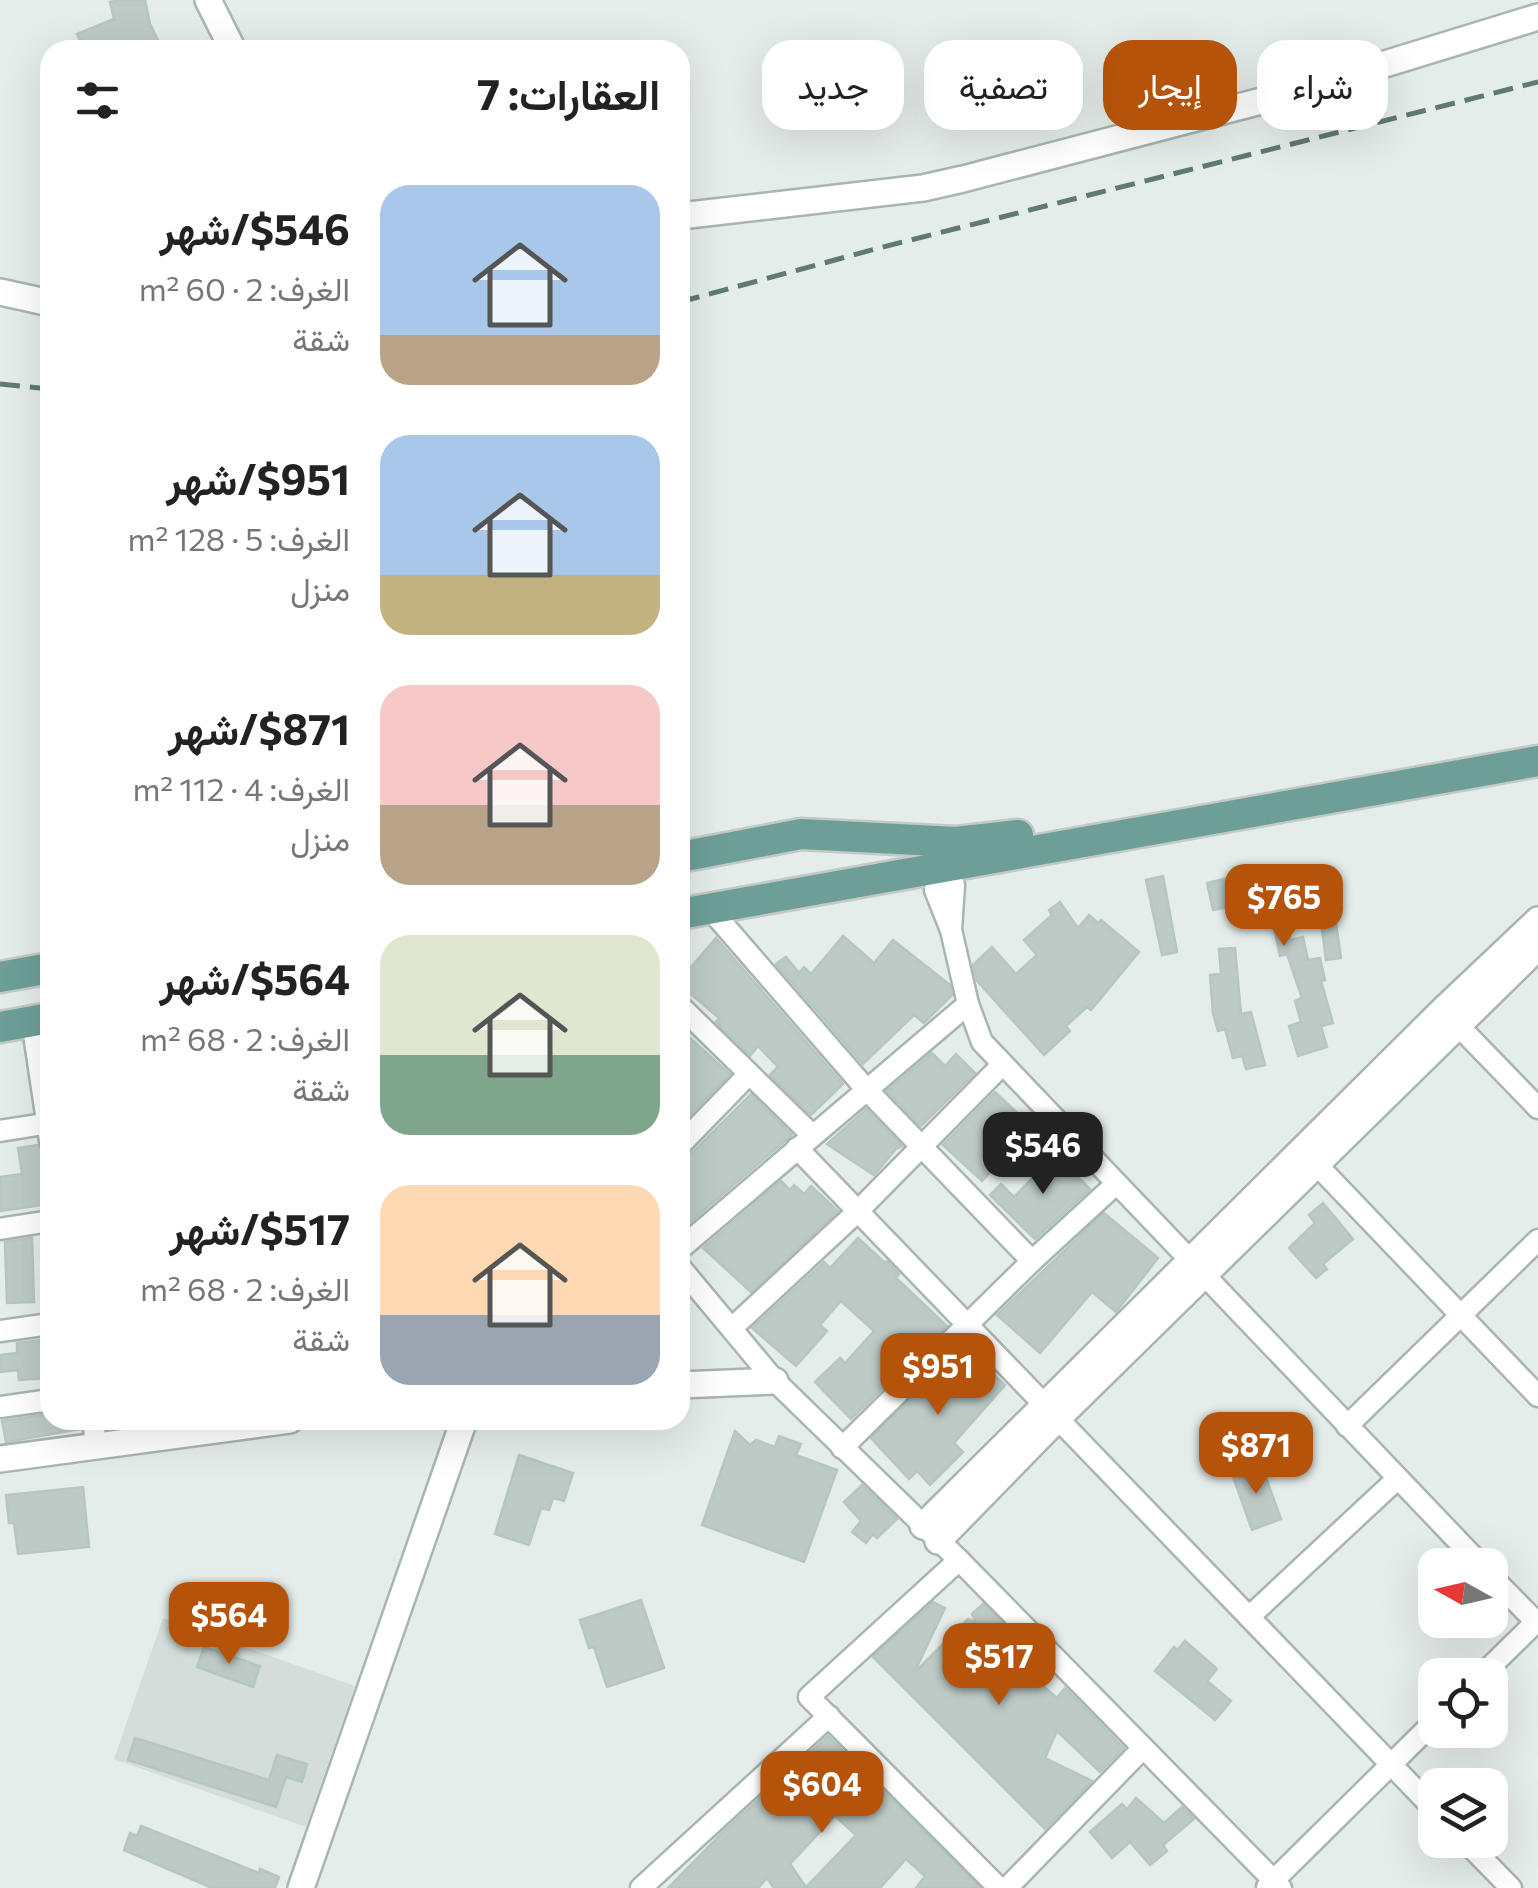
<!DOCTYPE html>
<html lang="ar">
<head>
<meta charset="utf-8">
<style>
	body { margin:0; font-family:Commissioner,Vazirmatn,sans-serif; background:#f6f6f6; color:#222; direction:rtl; height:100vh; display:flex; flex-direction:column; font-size:38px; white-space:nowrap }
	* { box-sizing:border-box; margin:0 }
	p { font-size:32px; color:#767676 }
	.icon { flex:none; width:55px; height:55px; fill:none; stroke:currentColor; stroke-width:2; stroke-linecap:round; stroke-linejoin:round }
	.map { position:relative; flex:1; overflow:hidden; direction:ltr }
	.sheet { position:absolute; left:40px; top:40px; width:650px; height:1390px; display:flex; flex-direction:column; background:#fff; border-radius:30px; box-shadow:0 10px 40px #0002; direction:rtl }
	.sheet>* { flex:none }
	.top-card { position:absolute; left:720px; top:40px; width:668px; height:90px; direction:rtl; display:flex; gap:20px }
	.needle { width:65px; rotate:278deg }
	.buttons { position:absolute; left:1418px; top:1548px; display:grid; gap:20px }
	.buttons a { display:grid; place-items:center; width:90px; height:90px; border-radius:20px; background:#fff; box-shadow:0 10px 40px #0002; font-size:50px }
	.price { position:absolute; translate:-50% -85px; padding:0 22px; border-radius:20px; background:#b45309; color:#fff; font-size:32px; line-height:65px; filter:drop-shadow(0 2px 5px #0008) }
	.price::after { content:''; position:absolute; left:50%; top:60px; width:30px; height:22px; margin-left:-15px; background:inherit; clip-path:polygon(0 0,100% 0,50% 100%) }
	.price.active { background:#222; color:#fff }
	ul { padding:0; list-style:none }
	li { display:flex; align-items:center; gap:30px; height:250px; padding:0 30px }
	li span { display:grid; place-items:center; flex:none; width:280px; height:200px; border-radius:30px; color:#555 }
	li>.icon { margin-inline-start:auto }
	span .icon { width:120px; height:120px; fill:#fffc; stroke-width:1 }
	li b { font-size:42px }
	h2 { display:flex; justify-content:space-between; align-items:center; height:120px; padding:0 30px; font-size:42px }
	.tag { padding:0 35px; border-radius:30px; background:#fff; box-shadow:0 10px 40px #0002; font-size:35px; line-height:90px }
	.tag.active { background:#b45309; color:#fff }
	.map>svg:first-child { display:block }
</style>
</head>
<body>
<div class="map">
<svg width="1538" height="1888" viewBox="0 0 1538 1888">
	<rect width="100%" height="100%" fill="#e5edea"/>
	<path fill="#d3ddd9" d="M163,1618l192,68 -49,141 -192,-68z"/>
	<g fill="#bdcac6" stroke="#b7c6c1" stroke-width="2.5" fill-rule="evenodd">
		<path d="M120,0h25l5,24 13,26h-79l-7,-16 37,-15 -4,-17z"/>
		<path d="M1288,870l9,41 -13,3 6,26 13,-3 5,23 12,-2 5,22 -4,1 12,42 -12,3 6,21 -29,9 -9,-30 12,-4 -6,-21 7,-3 -15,-44 -7,2 -12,-58 -55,12 -6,-27 53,-12 1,5z"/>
		<path d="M1329,874l12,84 -15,2 -11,-84z"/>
		<path d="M1163,876l14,76 -15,3 -16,-75z"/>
		<path d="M1060,902l18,26 11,-13 9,8 3,-3 38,32 -48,58 -4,-3 -21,19 4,5 -26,24 -67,-74 -4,-16 19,-18 24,27 21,-19 -13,-15 28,-25 -3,-5z"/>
		<path d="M843,936l31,27 19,-23 57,45 2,10 -28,28 -10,-8 -51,49 -87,-100 10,-7 13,16 5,-6 7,7z"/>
		<path d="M716,938l127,146 -32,31 -41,-40 8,-8 -20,-21 -8,10 -34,-34 3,-4 -39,-33v-5z"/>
		<path d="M1235,948l6,66 10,-2 14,53 -19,4 -4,-13 -9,2 -8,-29 -7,2 -5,-18 -3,-38 11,-1 -2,-25z"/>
		<path d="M689,1037l41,37 -50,51v-76z"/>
		<path d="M932,1053l13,13 11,-12 19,19 -54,53 -34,-35z"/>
		<path d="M995,1092l37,35 -50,54 -39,-36z"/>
		<path d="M751,1094l41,41 -110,94 -2,-71 10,-3z"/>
		<path d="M866,1109l36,37 -6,3 -22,26 -47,-31z"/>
		<path d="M37,1145l10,9 3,50 -50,7v-34l22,-3 -4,-26z"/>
		<path d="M1055,1155l35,34 -55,50 -45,-44 11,-11 13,13z"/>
		<path d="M781,1181l9,9 4,-5 10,9 7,-8 27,25 -87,81 -48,-44z"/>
		<path d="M1323,1203l30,36 -30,25 4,5 -11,9 -27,-30 26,-25 -6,-8z"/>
		<path d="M1104,1213l54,45 -42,54 -24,-20 -52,61 -43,-38z"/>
		<path d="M32,1238l2,64 -27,1 -2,-61z"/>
		<path d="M858,1238l27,25 2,-2 12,13 -3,4 51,48 -96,93 -36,-37 25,-24 5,5 29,-32 -33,-30 -21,24 7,6 -31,35 -44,-38 72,-66 6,6z"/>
		<path d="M50,1339v39l-31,2 -1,-10 -18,2v-17l17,-2v-10z"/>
		<path d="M964,1348l41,37 -51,58 9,9 -33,33 -13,-14 -8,8 -38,-41z"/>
		<path d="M50,1414v6h29l1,9 -74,13 -4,-21z"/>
		<path d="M735,1431l15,14 6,-5 19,7 4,-11 22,8 -5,11 41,15 -33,92 -102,-37z"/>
		<path d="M519,1455l54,18 -9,28 -11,-3 -4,12 -8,-2 -12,37 -34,-11z"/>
		<path d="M1261,1464l20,55 -29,11 -20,-56z"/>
		<path d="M862,1485l35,34 -20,19 -4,-4 -7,9 -14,-11 9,-11 -17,-19z"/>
		<path d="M83,1487l6,60 -71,7 -4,-31h-5l-3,-28z"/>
		<path d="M641,1600l23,68 -57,19 -13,-40 -5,1 -9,-28z"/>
		<path d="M933,1602l12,6 -31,65 54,-54 8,4 -4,-9 11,-10 64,65 -11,11 21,18 8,-10 59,60 -24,24 -43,-41 -12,27 47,23 -47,48 -172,-172z"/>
		<path d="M1185,1641l32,28 -10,12 24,20 -16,19 -60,-49 19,-24 3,3z"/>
		<path d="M204,1647l56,19 -7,21 -56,-20z"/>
		<path d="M828,1736l152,152h-64l9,-12 -19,-17 -26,29h-106l-7,-10 -9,10h-90l54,-55zM835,1816l21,19 -50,52 -16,-23z"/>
		<path d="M135,1738l134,42 8,-25 30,9 -5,18 -16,-5 -10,30 -148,-47z"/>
		<path d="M1136,1798l28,25 18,-16 12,12 -31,26 4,6 -17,14 -20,-23 -18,16 -22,-26 32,-28 5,5z"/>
		<path d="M141,1826l118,47 1,-4 19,8 -4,11h-63l-88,-38 6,-17 7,3z"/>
	</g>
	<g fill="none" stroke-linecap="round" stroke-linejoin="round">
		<g stroke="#a8b5b1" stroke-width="25">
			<g id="minor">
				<path d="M710,909l156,180 166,172"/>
				<path d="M951,930l3,-45 -13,-16 -6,21 16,40 17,74 14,38 499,523"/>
				<path d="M680,1006l132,129"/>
				<path d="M1449,1016l89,92"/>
				<path d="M32,1021l18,120"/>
				<path d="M0,1131l50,-8"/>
				<path d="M680,1145l69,-71"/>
				<path d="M797,1148l638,662"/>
				<path d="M1318,1166l220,230"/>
				<path d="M0,1229l50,-8"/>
				<path d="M680,1249l288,-245"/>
				<path d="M680,1267l95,114 184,179 322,328"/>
				<path d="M732,1328l126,-117 144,-146"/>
				<path d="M0,1331l50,-7"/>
				<path d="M0,1407l50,-7"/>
				<path d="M93,1420l3,26"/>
				<path d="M1347,1426l191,-186"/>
				<path d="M842,1448l190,-187 84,-77"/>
				<path d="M959,1560l-150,137 190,191"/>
				<path d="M1490,1575l48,49"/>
				<path d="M1249,1617l148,-138"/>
				<path d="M1482,1675l54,-53"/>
				<path d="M1464,1840l47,48"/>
				<path d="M1267,1887l168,-166"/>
				<path d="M641,1888l188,-172"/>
				<path d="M1007,1888l135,-139"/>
			</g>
		</g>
		<g stroke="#a8b5b1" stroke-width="30">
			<g id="tertiary">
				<path d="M208,0l25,50"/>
				<path d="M680,216l243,-28 40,-9 321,-84 254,-78"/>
				<path d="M0,292l50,11"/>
				<path d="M680,1385l95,-4"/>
				<path d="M0,1459l290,-39"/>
				<path d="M923,1526l520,-516 95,-90"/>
				<path d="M938,1541l120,-123 480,-471"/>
				<path d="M301,1888l163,-468"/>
			</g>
		</g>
		<g stroke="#c2c9c8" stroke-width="35">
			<g id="primary">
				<path d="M680,857l121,-23 155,8 62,-7"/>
				<path d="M680,914l858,-153"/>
				<path d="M0,977l50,-9"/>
				<path d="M0,1027l50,-9"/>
			</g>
		</g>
		<use href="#minor" stroke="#fff" stroke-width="20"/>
		<use href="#tertiary" stroke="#fff" stroke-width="25"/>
		<use href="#primary" stroke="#6d9f97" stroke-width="30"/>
		<g stroke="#607974" stroke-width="5" stroke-dasharray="20 10" stroke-linecap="butt">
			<path d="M680,302l199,-54 659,-166"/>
			<path d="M0,384l50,5"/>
		</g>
	</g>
</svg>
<div class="buttons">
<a><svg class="needle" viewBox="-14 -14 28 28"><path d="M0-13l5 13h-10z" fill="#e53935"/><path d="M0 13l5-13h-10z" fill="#767676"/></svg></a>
<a><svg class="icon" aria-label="locate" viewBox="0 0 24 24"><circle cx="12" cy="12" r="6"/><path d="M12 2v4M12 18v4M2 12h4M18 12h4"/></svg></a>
<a><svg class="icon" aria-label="layers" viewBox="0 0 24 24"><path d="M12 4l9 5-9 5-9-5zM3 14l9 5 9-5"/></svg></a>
</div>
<b class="price" style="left:1284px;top:949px">$765</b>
<b class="price active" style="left:1043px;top:1197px">$546</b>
<b class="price" style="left:938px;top:1418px">$951</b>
<b class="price" style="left:1256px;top:1497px">$871</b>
<b class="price" style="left:229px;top:1667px">$564</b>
<b class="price" style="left:999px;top:1708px">$517</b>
<b class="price" style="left:822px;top:1836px">$604</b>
<div class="top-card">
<a class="tag">شراء</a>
<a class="tag active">إيجار</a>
<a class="tag">تصفية</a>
<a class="tag">جديد</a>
</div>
<section class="sheet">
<h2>العقارات: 7<svg class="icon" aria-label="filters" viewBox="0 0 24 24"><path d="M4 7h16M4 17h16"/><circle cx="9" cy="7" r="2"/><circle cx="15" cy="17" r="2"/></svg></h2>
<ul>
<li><span style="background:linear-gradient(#a9c7e8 75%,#b9a48a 0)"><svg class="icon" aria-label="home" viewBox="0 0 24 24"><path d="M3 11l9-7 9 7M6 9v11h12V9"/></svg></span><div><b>$546/شهر</b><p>الغرف: 2 · 60 m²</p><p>شقة</p></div></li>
<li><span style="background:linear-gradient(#a9c7e8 70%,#c2b280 0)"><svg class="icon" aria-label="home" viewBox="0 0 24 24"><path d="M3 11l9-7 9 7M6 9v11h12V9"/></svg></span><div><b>$951/شهر</b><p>الغرف: 5 · 128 m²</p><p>منزل</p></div></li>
<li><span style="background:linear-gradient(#f6c9c9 60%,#b9a48a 0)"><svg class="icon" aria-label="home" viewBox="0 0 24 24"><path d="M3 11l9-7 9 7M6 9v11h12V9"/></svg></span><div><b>$871/شهر</b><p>الغرف: 4 · 112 m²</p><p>منزل</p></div></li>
<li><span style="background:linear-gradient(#dfe7d0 60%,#7fa58c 0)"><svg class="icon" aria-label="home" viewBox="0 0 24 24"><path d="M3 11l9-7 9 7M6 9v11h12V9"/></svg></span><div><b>$564/شهر</b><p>الغرف: 2 · 68 m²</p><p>شقة</p></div></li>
<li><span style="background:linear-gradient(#ffd9b3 65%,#9aa5b1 0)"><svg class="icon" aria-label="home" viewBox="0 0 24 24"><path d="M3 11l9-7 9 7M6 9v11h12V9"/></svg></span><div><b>$517/شهر</b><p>الغرف: 2 · 68 m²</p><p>شقة</p></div></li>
</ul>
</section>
</div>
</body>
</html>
